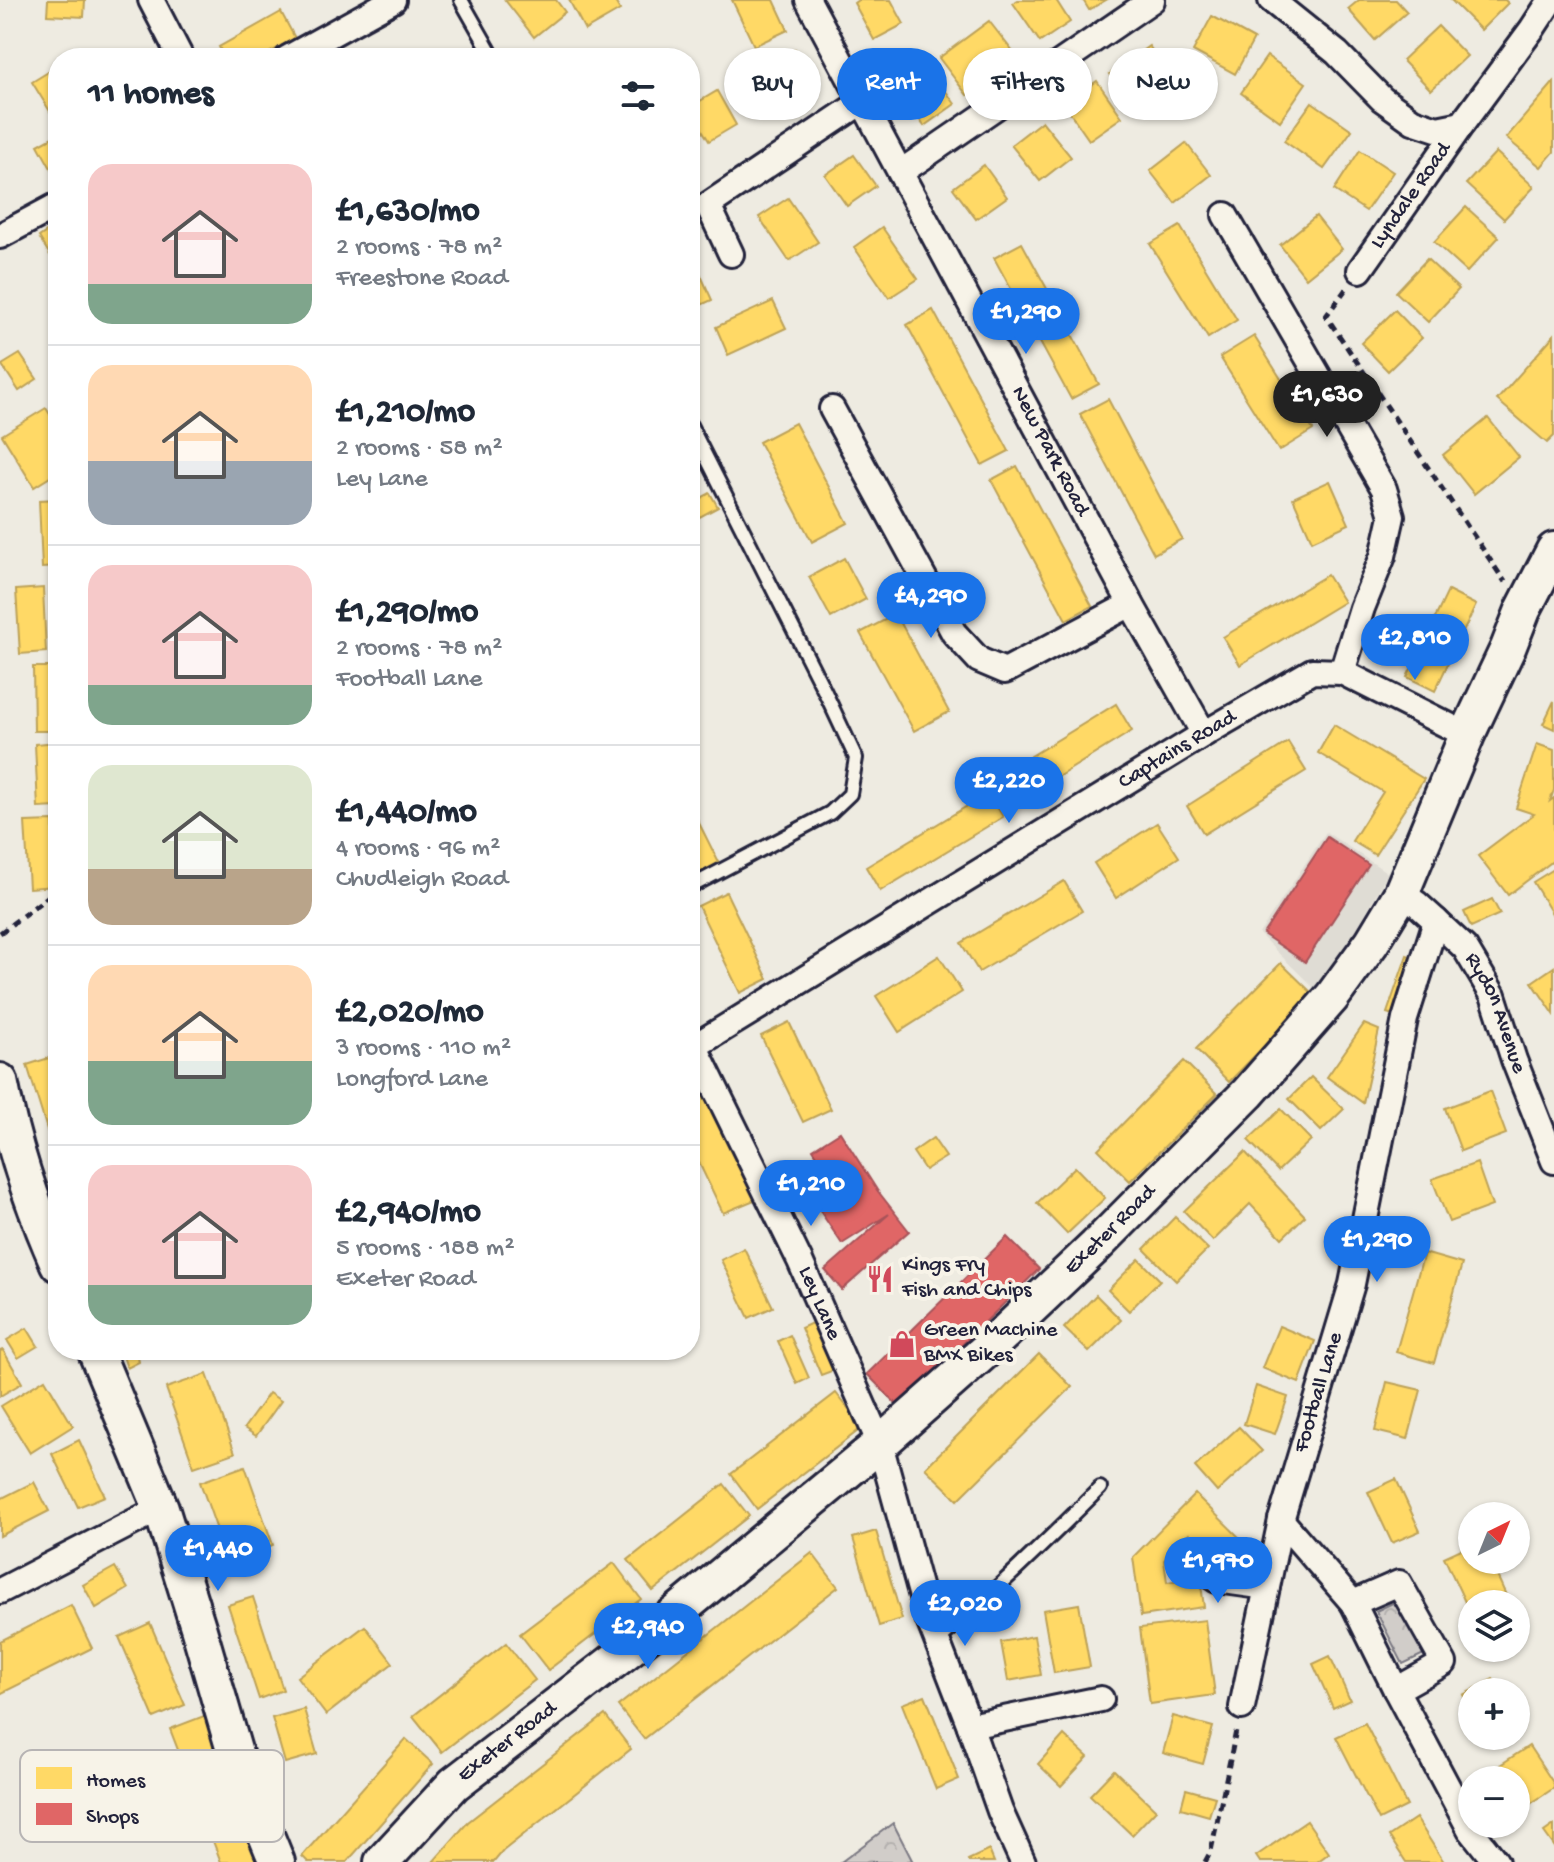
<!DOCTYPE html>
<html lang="en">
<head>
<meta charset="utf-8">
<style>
	body { margin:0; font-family:"Gochi Hand",sans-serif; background:#f6f6f7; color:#1f2937; height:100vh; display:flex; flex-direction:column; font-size:30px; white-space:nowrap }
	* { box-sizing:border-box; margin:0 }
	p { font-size:26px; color:#747a83 }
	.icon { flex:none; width:44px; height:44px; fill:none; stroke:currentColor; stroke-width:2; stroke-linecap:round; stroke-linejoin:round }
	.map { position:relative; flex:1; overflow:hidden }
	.panel { position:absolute; left:48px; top:48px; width:652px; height:1312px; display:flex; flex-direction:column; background:#fff; border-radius:32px; box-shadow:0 2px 6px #0004 }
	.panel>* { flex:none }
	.guide { position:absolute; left:724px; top:48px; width:710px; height:72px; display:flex; gap:16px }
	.needle { width:52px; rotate:43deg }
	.fabs { position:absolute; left:1458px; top:1502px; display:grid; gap:16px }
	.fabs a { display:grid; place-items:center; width:72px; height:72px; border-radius:50%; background:#fff; box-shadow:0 2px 6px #0004; font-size:40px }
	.price { position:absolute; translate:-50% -68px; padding:0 18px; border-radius:28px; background:#1a73e8; color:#fff; font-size:26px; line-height:52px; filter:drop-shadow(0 2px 4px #0008) }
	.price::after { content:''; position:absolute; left:50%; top:48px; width:24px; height:18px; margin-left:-12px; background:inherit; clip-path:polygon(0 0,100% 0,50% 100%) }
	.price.on { background:#222; color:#fff }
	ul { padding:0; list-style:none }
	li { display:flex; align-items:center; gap:24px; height:200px; padding:0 40px }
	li+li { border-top:2px solid #e0e1e3 }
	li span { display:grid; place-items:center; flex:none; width:224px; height:160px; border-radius:24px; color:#555 }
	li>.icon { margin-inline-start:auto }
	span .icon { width:96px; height:96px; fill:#fffc; stroke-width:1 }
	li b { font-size:34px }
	h2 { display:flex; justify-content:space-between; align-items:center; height:96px; padding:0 40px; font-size:34px }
	.pill { padding:0 28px; border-radius:36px; background:#fff; box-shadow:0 2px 6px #0004; font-size:28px; line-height:72px }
	.pill.on { background:#1a73e8; color:#fff }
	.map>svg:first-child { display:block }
</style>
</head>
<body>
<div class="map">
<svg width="1554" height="1862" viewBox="0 0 1554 1862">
	<defs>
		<pattern id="park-crowns" width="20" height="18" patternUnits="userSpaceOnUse" patternTransform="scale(2)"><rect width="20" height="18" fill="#d1cdc9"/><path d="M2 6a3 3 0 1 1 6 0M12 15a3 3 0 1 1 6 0" fill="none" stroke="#b3b0ae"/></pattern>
	</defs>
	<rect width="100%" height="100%" fill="#eeebe1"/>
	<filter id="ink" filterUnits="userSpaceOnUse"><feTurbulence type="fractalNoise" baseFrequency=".0125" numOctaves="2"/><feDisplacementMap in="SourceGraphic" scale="16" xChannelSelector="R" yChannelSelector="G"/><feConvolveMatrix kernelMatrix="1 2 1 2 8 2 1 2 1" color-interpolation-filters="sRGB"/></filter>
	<g filter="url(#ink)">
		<path fill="#dfdcd4" d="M1326,832l62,41 -68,121 -61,-60z"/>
		<g fill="url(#park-crowns)" stroke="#7a7882" stroke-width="2">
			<path d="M1401,1599l27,53 -25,12 -27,-53z"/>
			<path d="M893,1823l20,39h-72z"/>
		</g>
		<g fill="#ffd966" stroke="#bda259" stroke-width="2">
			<path d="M48,0h37l-1,17 -37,-2z"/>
			<path d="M505,0h51l9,12 -31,25z"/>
			<path d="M569,0h45l6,10 -35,20z"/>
			<path d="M732,0h42l14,30 -34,16z"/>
			<path d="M858,0h33l13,24 -30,16 -20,-37z"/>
			<path d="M1018,0h38l14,22 -30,20 -27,-39z"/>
			<path d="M1083,0h23l-17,10z"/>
			<path d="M1359,0h37l11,12 -32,28 -27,-31z"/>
			<path d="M1451,0h54l3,3 -27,27z"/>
			<path d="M281,12l14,26 -35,20h-35l-6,-11z"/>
			<path d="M1212,16l42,23 -19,35 -42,-23z"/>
			<path d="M989,21l28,36 -50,38 -28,-37z"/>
			<path d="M1438,26l29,30 -36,34 -29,-30z"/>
			<path d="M1149,46l23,31 -38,29 -24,-32z"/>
			<path d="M795,49l19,32 -32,19 -19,-32z"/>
			<path d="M1267,56l39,27 -26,38 -39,-28z"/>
			<path d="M58,66v43l-7,4 -19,-31z"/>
			<path d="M933,73l22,31 -31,22 -22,-31z"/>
			<path d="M1097,81l25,36 -33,23 -25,-36z"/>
			<path d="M1554,82v70l-13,15 -35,-29z"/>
			<path d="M717,91l19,34 -27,16 -19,-31v-3z"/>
			<path d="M1312,102l40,28 -28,39 -40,-28z"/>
			<path d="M1042,121l29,36 -31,24 -29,-36z"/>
			<path d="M58,134v47l-20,-36z"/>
			<path d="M1186,143l25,32 -36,28 -25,-32z"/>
			<path d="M1360,150l33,22 -27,39 -32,-21z"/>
			<path d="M1496,152l38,35 -30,32 -38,-35z"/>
			<path d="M854,155l22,31 -29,20 -22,-31z"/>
			<path d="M984,165l23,32 -31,22 -23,-31z"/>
			<path d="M788,198l30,44 -29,19 -30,-44z"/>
			<path d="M1466,207l33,30 -32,35 -33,-30z"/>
			<path d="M1316,216l26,33 -36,29 -26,-33z"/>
			<path d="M58,224v44l-19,-31z"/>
			<path d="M1180,226l57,94 -29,18 -58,-94z"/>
			<path d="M882,227l36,52 -29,19 -35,-51z"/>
			<path d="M1022,243l77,141 -28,15 -77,-141z"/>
			<path d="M690,251l22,49 -22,10z"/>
			<path d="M1427,259l32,30 -31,33 -32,-30z"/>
			<path d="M773,301l13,27 -58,27 -12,-28z"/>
			<path d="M933,310l76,141 -27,14 -75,-140z"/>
			<path d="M1395,310l27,28 -34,33 -27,-28z"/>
			<path d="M1554,335v101l-7,7 -50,-43z"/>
			<path d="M1254,336l59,94 -34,21 -59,-94z"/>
			<path d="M20,354l17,25 -18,12 -17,-26z"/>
			<path d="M1108,399l74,140 -28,15 -74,-140z"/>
			<path d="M46,408l12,19v45l-24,15 -32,-52z"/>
			<path d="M1488,418l31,39 -45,37 -31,-39z"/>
			<path d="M795,423l53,100 -36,19 -53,-100z"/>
			<path d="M1017,466l75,140 -26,14 -75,-140z"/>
			<path d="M1330,481l19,43 -37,17 -19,-43z"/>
			<path d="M710,493l8,14 -22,12 -6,-11v-4z"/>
			<path d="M58,499v68l-16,1 -3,-68z"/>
			<path d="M844,558l22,41 -35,19 -22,-41z"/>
			<path d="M1327,575l17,27 -104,63 -17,-28z"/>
			<path d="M43,588l3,64 -26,2 -4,-64z"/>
			<path d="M1448,591l28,14 -41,86 -28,-14z"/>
			<path d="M896,614l53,98 -35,19 -54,-98z"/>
			<path d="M33,667h25v64h-24z"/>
			<path d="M1554,701v28l-11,-5z"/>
			<path d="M1116,704l16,27 -105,65 -17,-27z"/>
			<path d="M1334,725l90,54 -49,76 -23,-14 31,-49 -65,-39z"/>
			<path d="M58,742v65l-20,1 -3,-64z"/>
			<path d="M1288,742l18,29 -102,63 -17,-28z"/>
			<path d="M1537,744l17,6v40l-4,11 4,-3v62l-46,35 -30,-39 56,-42 -18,-6z"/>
			<path d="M989,793l14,24 -123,74 -14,-24z"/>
			<path d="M690,805l31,62 -31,15z"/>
			<path d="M53,821l3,65 -27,2 -4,-66z"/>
			<path d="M1157,823l22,34 -63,41 -22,-35z"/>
			<path d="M1554,869v48l-21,-35z"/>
			<path d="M1064,881l18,30 -103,61 -18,-29z"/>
			<path d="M726,892l42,87 -28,14 -42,-87z"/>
			<path d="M1492,899l8,15 -29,13 -7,-15z"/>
			<path d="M1407,955l11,4 -19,58 -12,-4z"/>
			<path d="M939,956l23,36 -63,40 -23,-36z"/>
			<path d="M1281,963l33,32 -85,87 -33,-33z"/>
			<path d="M1554,967v47l-22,-32z"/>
			<path d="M789,1022l42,87 -28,13 -42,-86z"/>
			<path d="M1364,1024l15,6 -16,73 -36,-26z"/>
			<path d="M58,1055v110l-31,-100z"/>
			<path d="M690,1058l67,141 -34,14 -33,-69z"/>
			<path d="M1184,1061l33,33 -87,87 -32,-32z"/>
			<path d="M1311,1077l33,32 -23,22 -32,-32z"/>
			<path d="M1490,1091l16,43 -45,17 -16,-43z"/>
			<path d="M1281,1109l30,31 -33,31 -30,-31z"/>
			<path d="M933,1138l13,19 -21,13 -12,-18z"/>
			<path d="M1245,1152l60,64 -23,22 -32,-34 -37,37 -29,-30z"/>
			<path d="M1477,1163l15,43 -43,16 -17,-43z"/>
			<path d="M1075,1167l30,31 -38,36 -30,-31z"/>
			<path d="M1175,1217l33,32 -32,32 -32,-32z"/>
			<path d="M744,1248l29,59 -24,11 -28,-58z"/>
			<path d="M1424,1253l38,11 -28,99 -38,-11z"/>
			<path d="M1139,1259l21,21 -31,31 -21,-21z"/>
			<path d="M1096,1295l25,25 -32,32 -25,-24z"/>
			<path d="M816,1321l21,48 -16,6 -20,-47z"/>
			<path d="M1279,1326l36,15 -16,42 -37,-15z"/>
			<path d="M27,1328l11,18 -20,12 -11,-18z"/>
			<path d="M790,1335l19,43 -12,6 -19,-43z"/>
			<path d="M3,1350l19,33 -22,13v-45z"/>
			<path d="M121,1350h16l2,12 -12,6z"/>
			<path d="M1039,1354l33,33 -114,113 -33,-32z"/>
			<path d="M207,1374l28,79 -41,14 -28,-79z"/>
			<path d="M45,1379l28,47 -43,27 -29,-47z"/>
			<path d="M1387,1382l34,8 -13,49 -33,-8z"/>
			<path d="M1256,1386l32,11 -13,37 -31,-10z"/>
			<path d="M269,1393l12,8 -25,35 -12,-8z"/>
			<path d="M836,1393l27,34 -106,82 -26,-35z"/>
			<path d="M1239,1427l23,24 -45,41 -22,-25z"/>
			<path d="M79,1440l26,56 -27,11 -26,-53z"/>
			<path d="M245,1466l28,79 -45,16 -28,-79z"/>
			<path d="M1396,1479l24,52 -28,12 -24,-51z"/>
			<path d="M34,1482l15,29 -49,25v-37z"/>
			<path d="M724,1484l25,32 -96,75 -25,-31z"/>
			<path d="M1195,1494l46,45 -22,23 -30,-28 -25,26 3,22 33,-5 4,30 -63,9 -8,-59z"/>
			<path d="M876,1531l26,88 -23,7 -26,-88z"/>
			<path d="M1472,1544v16h18l20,44h-38v13l-28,-60z"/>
			<path d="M812,1553l26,34 -194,152 -26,-33z"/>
			<path d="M614,1563l27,36 -93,71 -28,-36z"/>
			<path d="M115,1567l13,22 -32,19 -13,-23z"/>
			<path d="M253,1597l30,93 -24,9 -31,-94z"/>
			<path d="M1079,1604l11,63 -36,6 -11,-63z"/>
			<path d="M71,1605l21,43 -92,46v-53z"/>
			<path d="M1205,1620l10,75 -65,9 -10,-76z"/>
			<path d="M150,1623l35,82 -31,13 -35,-81z"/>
			<path d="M365,1626l28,37 -67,52 -29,-38z"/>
			<path d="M1034,1636l7,39 -33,6 -7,-39z"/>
			<path d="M506,1643l29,37 -93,72 -29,-36z"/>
			<path d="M1330,1656l20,44 -17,8 -20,-44z"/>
			<path d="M1493,1679l7,13h-28v19l-9,-16z"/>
			<path d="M925,1695l34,84 -23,10 -34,-85z"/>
			<path d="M304,1709l13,45 -32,9 -13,-45z"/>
			<path d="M605,1715l26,34 -128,102 -9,11h-61l35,-40z"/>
			<path d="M204,1716l55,146h-38l-51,-133z"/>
			<path d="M1173,1716l40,11 -10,37 -40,-11z"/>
			<path d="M1365,1723l42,83 -28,14 -43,-83z"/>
			<path d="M1064,1735l24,22 -27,29 -23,-22z"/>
			<path d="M406,1739l27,25 -86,98h-39l-6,-6z"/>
			<path d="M1529,1746l25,38v4l-27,18 -11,-17v-9h-6l-10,-15z"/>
			<path d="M1114,1770l42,40 -24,25 -42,-40z"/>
			<path d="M1186,1789l29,8 -6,19 -28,-8z"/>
			<path d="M1416,1818l28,44h-38l-17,-26z"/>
			<path d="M1307,1821l22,32 -12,9h-57l-4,-6z"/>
			<path d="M1554,1825v21l-10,-14z"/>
			<path d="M989,1850l5,12h-25l-1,-2z"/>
		</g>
		<g fill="#e06666" stroke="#a75259" stroke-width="2">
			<path d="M1327,837l42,28 -64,97 -42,-28z"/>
			<path d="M840,1132l37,58 32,41 -67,59 -17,-20 64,-56 -47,30 -32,-48 23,-15 -20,-32z"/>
			<path d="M1007,1237l32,32 -140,138 -32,-33z"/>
		</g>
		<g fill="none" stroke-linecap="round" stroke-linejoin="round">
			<g stroke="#22223b" stroke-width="18">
				<g id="service">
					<path d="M461,0l33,58"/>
					<path d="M690,425l135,267 31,66 -6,36 -20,19 -140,74"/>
					<path d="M937,1641c57,-48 110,-100 163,-153"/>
				</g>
			</g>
			<g stroke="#22223b" stroke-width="30">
				<g id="minor">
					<path d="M151,0l30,58"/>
					<path id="s1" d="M808,0l323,604 73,130"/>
					<path d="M1271,0l66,53 45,46 31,22 24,8 25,-5"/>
					<path d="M288,58l105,-58"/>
					<path d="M901,172l251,-172"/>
					<path d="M1225,215l159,274 8,27 -9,40 -21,52 -20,64"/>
					<path d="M0,236l58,-31"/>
					<path d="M731,254l-23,-49 155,-104"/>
					<path id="s2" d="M1360,270l102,-146 70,-95 19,-29"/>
					<path d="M832,409l122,224 25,27 26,11 126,-67"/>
					<path id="s3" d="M1436,921l29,27 28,47 21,65 40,101"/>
					<path id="s4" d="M690,1037l110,224 80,183 47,171 43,111 30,85 23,51"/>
					<path id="s5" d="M695,1046l509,-312 108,-63 30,1 125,63"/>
					<path d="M1281,1520l72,83 43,87 74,139 26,33"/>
					<path d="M1192,1563l25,17 50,7"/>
					<path d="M0,1591l161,-83"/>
					<path d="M1353,1603l46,-20 45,80 -48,27"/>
					<path id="s6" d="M1242,1707l39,-187 71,-236 53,-265 31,-98 -20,-18 -15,-9"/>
					<path d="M970,1726l131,-27"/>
				</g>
			</g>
			<g stroke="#22223b" stroke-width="40">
				<g id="secondary">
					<path d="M0,1081c12,63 32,124 58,183"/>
					<path d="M95,1350l66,158 38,122 41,141 37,91"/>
					<path id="s7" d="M382,1862l72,-78 221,-170 205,-170 104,-92 112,-106 152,-153 84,-96 40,-55 29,-48 66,-159 41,-87 15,-38 31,-60"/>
				</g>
			</g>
			<g stroke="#22223b" stroke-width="5" stroke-dasharray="8 6" stroke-linecap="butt">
				<path d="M1346,289l-20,27 179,266"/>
				<path d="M0,933l58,-44"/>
				<path d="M1205,1862l6,-11 25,-120"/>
			</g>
			<use href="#service" stroke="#f7f3e8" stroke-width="12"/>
			<use href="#minor" stroke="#f7f3e8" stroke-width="24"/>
			<use href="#secondary" stroke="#f7f3e8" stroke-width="34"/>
		</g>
	</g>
	<defs>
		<g id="restaurant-bare" transform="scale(2.16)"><path d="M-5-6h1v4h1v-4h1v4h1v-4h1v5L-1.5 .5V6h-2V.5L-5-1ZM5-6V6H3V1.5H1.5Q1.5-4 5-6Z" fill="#d1495b" stroke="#f7f3e8" stroke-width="2.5" paint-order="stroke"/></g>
		<g id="shop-bare" transform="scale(2.16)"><path d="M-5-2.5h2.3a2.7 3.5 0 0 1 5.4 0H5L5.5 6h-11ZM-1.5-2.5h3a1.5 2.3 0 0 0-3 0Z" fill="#d1495b" stroke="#f7f3e8" stroke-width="2.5" paint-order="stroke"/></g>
	</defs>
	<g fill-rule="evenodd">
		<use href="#restaurant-bare" x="880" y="1279"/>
		<use href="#shop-bare" x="902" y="1344"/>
	</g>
	<g text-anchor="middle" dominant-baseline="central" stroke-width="8" stroke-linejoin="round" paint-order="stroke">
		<g font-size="22" fill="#22223b" stroke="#f7f3e8">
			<text stroke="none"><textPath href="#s2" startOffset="90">Lyndale Road</textPath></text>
			<text stroke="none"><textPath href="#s1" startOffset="512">New Park Road</textPath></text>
			<text stroke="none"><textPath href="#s5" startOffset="566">Captains Road</textPath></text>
			<text stroke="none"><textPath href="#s3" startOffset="112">Rydon Avenue</textPath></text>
			<text stroke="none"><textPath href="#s7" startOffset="966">Exeter Road</textPath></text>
			<text stroke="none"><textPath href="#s4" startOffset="296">Ley Lane</textPath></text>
			<text stroke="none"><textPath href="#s6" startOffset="324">Football Lane</textPath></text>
			<text stroke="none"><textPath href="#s7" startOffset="174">Exeter Road</textPath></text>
		</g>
		<g font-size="22" fill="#22223b" stroke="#f7f3e8" text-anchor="start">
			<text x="902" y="1266">Kings Fry<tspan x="902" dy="25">Fish and Chips</tspan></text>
			<text x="924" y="1331">Green Machine<tspan x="924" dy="25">BMX Bikes</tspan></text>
		</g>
	</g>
	<rect x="20" y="1750" width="264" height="92" rx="12" fill="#f7f3e8" stroke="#b7b4b4" stroke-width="2"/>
	<rect x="36" y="1767" width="36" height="22" fill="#ffd966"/>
	<rect x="36" y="1803" width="36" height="22" fill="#e06666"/>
	<g font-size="22" fill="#22223b">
		<text x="86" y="1786">Homes</text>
		<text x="86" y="1822">Shops</text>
	</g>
</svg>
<div class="fabs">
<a><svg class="needle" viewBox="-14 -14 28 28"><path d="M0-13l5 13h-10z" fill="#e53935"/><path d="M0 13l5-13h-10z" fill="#747a83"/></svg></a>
<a><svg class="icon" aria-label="layers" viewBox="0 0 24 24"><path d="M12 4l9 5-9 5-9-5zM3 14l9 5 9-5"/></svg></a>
<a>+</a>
<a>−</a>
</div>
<b class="price" style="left:1026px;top:356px">£1,290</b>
<b class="price on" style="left:1327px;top:439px">£1,630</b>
<b class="price" style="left:931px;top:640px">£4,290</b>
<b class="price" style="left:1415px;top:682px">£2,810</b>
<b class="price" style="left:1009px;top:825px">£2,220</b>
<b class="price" style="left:811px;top:1228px">£1,210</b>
<b class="price" style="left:1377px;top:1284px">£1,290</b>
<b class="price" style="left:218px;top:1593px">£1,440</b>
<b class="price" style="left:1218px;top:1605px">£1,970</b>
<b class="price" style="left:965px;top:1648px">£2,020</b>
<b class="price" style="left:648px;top:1671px">£2,940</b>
<div class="guide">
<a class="pill">Buy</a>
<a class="pill on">Rent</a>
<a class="pill">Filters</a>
<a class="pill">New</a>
</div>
<section class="panel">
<h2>11 homes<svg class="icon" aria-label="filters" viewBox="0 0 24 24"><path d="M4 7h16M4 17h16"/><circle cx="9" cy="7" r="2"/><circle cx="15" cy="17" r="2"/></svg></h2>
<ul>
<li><span style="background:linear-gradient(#f6c9c9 75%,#7fa58c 0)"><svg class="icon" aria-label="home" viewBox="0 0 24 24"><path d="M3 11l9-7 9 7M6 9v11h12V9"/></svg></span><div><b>£1,630/mo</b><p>2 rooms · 78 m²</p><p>Freestone Road</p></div></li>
<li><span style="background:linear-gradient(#ffd9b3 60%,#9aa5b1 0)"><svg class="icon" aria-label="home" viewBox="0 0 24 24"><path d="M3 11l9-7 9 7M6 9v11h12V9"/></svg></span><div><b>£1,210/mo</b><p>2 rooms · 58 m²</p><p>Ley Lane</p></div></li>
<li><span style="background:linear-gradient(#f6c9c9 75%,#7fa58c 0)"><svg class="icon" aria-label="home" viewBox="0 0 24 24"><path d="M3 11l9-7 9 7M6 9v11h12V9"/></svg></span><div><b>£1,290/mo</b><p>2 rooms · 78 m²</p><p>Football Lane</p></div></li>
<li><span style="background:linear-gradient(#dfe7d0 65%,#b9a48a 0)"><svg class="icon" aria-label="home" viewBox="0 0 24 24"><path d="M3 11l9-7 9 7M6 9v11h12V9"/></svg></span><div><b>£1,440/mo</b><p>4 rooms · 96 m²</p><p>Chudleigh Road</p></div></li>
<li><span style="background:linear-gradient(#ffd9b3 60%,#7fa58c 0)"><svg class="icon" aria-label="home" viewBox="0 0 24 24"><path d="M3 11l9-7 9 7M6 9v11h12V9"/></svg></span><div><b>£2,020/mo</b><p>3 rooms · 110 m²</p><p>Longford Lane</p></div></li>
<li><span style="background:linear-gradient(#f6c9c9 75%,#7fa58c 0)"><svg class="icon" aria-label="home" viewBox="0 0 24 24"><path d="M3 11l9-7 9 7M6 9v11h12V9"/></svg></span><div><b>£2,940/mo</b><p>5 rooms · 188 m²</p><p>Exeter Road</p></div></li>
</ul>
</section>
</div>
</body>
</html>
